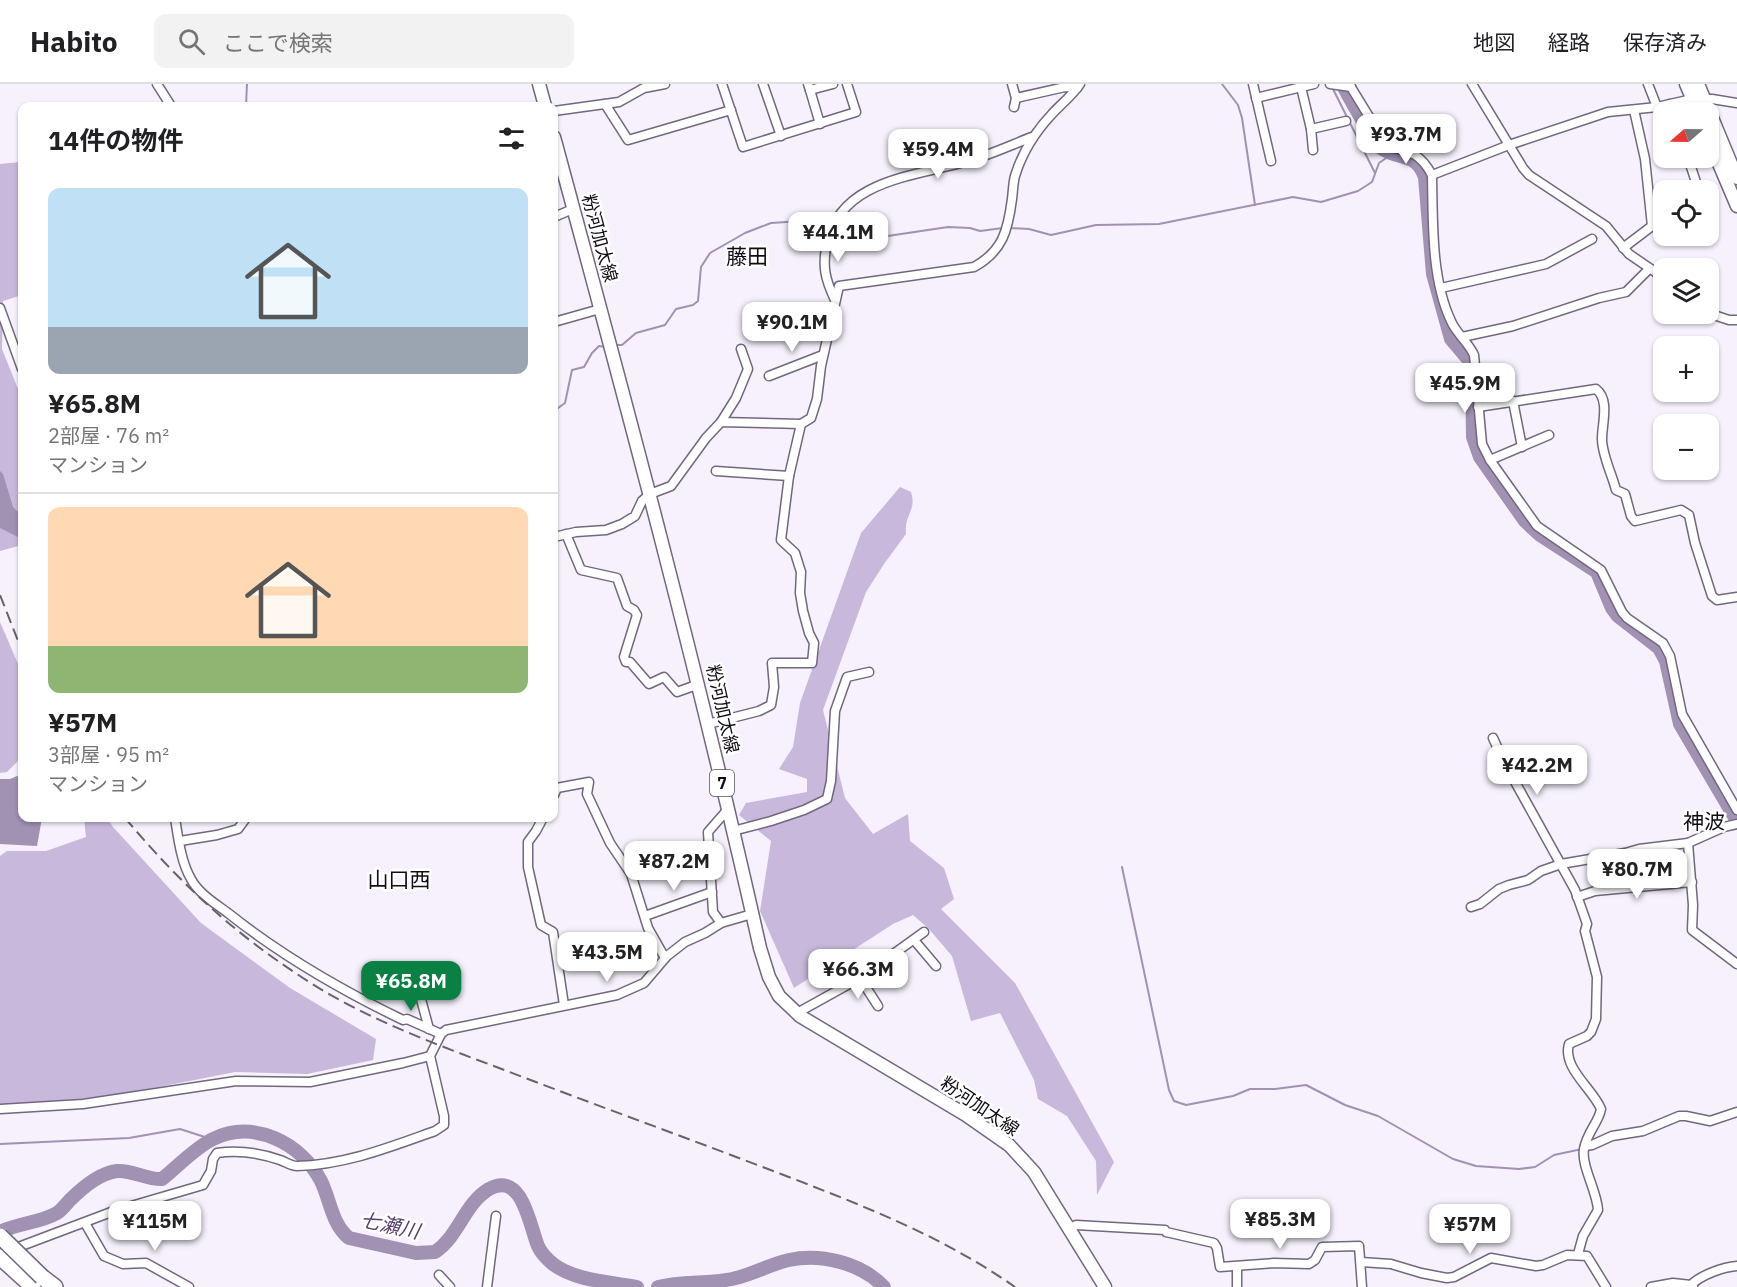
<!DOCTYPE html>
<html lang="ja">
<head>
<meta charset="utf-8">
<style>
	body { margin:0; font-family:"IBM Plex Sans","Noto Sans JP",sans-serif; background:#f2f2f2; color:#202124; height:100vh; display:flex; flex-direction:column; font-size:22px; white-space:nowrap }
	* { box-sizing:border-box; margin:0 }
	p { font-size:20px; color:#757577 }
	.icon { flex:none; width:33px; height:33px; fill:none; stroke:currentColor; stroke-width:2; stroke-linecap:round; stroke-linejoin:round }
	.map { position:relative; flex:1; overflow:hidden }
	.side { position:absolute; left:18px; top:18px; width:540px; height:720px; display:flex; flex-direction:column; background:#fff; border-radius:12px; box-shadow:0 2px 4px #0004 }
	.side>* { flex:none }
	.needle { width:39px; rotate:250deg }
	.tools { position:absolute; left:1653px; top:18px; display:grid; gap:12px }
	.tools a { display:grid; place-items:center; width:66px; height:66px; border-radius:12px; background:#fff; box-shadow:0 2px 4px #0004; font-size:30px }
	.price { position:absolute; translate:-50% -51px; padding:0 14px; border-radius:12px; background:#fff; color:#222; font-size:20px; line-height:39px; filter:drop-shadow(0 2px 3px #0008) }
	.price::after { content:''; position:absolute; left:50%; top:36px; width:18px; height:14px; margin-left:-9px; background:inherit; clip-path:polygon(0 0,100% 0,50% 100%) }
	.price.on { background:#0b8043; color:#fff }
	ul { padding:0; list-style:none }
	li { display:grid; align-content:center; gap:12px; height:318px; padding:0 30px }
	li+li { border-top:2px solid #e0e0e0 }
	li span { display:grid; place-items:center; height:186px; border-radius:12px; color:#555 }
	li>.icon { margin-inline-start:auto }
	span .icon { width:108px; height:108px; fill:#fffc; stroke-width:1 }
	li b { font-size:26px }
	h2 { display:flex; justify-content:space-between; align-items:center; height:72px; padding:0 30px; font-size:26px }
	header { display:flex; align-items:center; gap:36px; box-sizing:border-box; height:84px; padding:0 30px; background:#fff; border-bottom:2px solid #e0e0e0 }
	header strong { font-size:28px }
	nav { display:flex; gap:33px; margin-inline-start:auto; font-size:21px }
	.search { width:420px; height:54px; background:#f2f2f2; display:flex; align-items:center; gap:15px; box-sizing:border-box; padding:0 21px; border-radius:12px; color:#757577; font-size:22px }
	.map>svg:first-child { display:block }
</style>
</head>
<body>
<header>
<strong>Habito</strong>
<div class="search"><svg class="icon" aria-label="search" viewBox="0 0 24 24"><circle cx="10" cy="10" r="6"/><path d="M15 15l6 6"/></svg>ここで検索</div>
<nav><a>地図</a><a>経路</a><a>保存済み</a></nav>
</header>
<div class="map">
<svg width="1737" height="1203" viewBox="0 0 1737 1203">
	<rect width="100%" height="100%" fill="#f6f1fc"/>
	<g fill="#c8b8db">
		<path d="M22,74v137l-19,6 -1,48 20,50v146l-22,6v-387l20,-2z"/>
		<path d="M900,403l11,5c6,19 -7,22 -5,42l-22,30 -18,28 -43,118 22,88 28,36 35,-20 2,27 34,27 10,31 -13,10 74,74 99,179 -17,33 -1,-34 -29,-45 -29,-17 -4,-19 -34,-67 -29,8 -19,-65 -23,-27 -16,-14 -20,9 -99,64 -34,-77 11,-70 -32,-26 7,-12 61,-11v-13l-28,-10 14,-22 7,-44 61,-170z"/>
		<path d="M0,538l22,51v84l-15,15 -7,1z"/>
		<path d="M84,734h23l6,9 88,96 89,65 86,51 -3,21 -66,14 -72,-2 -147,29 -88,7v-252l7,-5h39l40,-14z"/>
	</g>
	<g fill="#a191b3">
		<path d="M0,387l3,3 10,33 9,9v23l-22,-11z"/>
		<path d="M22,690v44h20l-5,28 -37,-2v-65h10z"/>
	</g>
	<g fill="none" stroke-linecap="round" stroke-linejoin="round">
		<g stroke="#a191b3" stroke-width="2">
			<path d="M1222,0l16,21 4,13 13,87"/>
			<path d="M1332,3l43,86"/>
			<path d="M246,22l1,-22"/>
			<path d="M1009,144l20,1 22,6 45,-10 63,-1 134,-27 28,5 37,-11 14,-9 7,-19 13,-9"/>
			<path d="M616,261h6l14,-12 29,-8 11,-16 17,-4 5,-4 3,-34 9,-14 35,-20 26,-10 46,-3 48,9 16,8 67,-10 22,1 10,3 23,-3"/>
			<path d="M554,327l11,-8 7,-33 12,-3 8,-14 7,-7 6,1"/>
			<path d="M1122,783l47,223 5,11 12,4 47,-9 17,-7h25l31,-4 39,20 33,11 75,43 23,7 43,3 16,-2 19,-12 28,-6"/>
			<path d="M0,1060l129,-6 51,-9 31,10"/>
		</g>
		<g stroke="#a191b3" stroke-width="14">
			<path d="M1342,0c7,12 31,58 39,64 18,13 34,3 44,29l8,97 18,65 17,20 4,10 1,68 7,20 45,64 15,14 57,37 15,36 6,8 41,32 7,13 14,63 57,97"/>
			<path d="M0,1148c18,-9 40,-9 57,-19 5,-3 9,-9 13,-13 12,-12 30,-27 47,-29 16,-1 30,9 45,8 15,-12 34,-32 51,-40 41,-20 88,4 108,42 9,18 11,44 28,57l67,15 19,-1c24,-16 29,-48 54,-63 34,-19 41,39 49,57 3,7 9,13 15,18 22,17 58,18 84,23"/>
			<path d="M658,1203c25,-6 49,-3 74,-8 20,-4 38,-15 57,-19 32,-7 72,3 95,27"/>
		</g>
		<g stroke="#72677e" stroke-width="11">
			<g id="minor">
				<path d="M157,0l14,22"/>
				<path d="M722,0l21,63 113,-35 -9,-28"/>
				<path d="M763,0l18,52"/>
				<path d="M808,0l2,6 23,-6"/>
				<path d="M1012,0l4,14 -2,9"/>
				<path d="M1253,0l18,77"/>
				<path d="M1330,0l21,3"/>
				<path d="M1349,0l38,62c24,6 33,7 45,29 1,46 -1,104 19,146 5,12 17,21 23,34l8,89 8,16 47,66 64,44 21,42 5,6 36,25 7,13 12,58 55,96"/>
				<path d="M1472,0l51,84 6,7 77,51 23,28 35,24"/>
				<path d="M1648,0l9,23"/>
				<path d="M1301,3l10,42 2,21"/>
				<path d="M810,6l10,34"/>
				<path d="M1016,14l49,-11 12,1"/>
				<path d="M1256,14l58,-14"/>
				<path d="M605,20l23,36 103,-30"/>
				<path d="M1670,20l3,8"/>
				<path d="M554,27l65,-9 25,-14 21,-4"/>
				<path d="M1311,45l35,-8"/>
				<path d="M1688,74l10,30"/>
				<path d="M1432,91l77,-30 99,-33 49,-5 35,-8h20l25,4"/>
				<path d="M554,133l19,-8"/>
				<path d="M1623,164l29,-22 -7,-67 -11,-49"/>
				<path d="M1441,204l105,-24 46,-25"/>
				<path d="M835,216c-10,-21 -13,-34 -8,-57 14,-64 90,-67 141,-82 22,-6 43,-16 64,-24"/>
				<path d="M0,224l22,61"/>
				<path d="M1708,229l21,7h8"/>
				<path d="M554,238l46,-13"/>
				<path d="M1462,253l51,-11 86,-28 27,-6 23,-23"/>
				<path d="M769,292l54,-21"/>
				<path d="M1513,317l9,46"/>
				<path d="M1478,323l118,-18c14,11 6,34 6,50 0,16 10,35 14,51l9,4 6,22 4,5 46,-11 8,5 6,28 17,53 5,4 20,-3"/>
				<path d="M721,338l15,-24 12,-29 -7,-20"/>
				<path d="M1490,376l59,-25"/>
				<path d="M716,387l73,5"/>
				<path d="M566,450l15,36 36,8 10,28 7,4 3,5 -13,42 2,5h4l19,22 15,-7 13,15 22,-8"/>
				<path d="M554,453l22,-5 30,-2 16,-6 13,-8 7,-15 8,-7 21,-8 35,-48 15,-16 80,2 10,-6 6,-19 4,-33 18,-80 135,-19c29,-16 34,-37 38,-68 1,-7 1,-16 3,-23 7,-23 20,-44 37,-62 10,-11 20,-18 28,-30"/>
				<path d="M708,640l51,-13 12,-6 3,-18 -2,-24h40l2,-20 -5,-10 -6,-22 -3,-18 1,-21 -6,-19 -14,-13 8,-64 12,-52"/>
				<path d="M1493,654l10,22 72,130 12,34 -2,7 12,46 -1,42 -5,13 -4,4 -18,8c-7,24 24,45 32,65 -2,13 -14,23 -17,40 -3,17 13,42 14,61l-15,26 -5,18"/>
				<path d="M554,711l3,-7 32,-6 -2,12 23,49 21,31 17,54 17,30"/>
				<path d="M175,734c3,19 6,44 16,61 7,14 25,25 37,34 54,43 113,77 175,107l4,-1 34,15"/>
				<path d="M543,734l-7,13 -8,11v25l13,58 12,7 11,73"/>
				<path d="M733,747l38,-10 33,-11 23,-11 4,-18 4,-70 12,-34 22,-5"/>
				<path d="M180,757l37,-6 21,-6 8,-11"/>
				<path d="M1688,759l5,62 -1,25 45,34"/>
				<path d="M1577,813l18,-6 97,-9"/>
				<path d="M1471,823l9,-3 19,-15 10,-4 19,-5 13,-9 20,-7 64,-11 14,-4 49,-6 36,-16 13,-3"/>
				<path d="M645,832l67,-24"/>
				<path d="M721,839l-8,-11 -5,-80 20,-23"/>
				<path d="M914,856l22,26"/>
				<path d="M860,894l18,28"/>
				<path d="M418,904l11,41"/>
				<path d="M797,929l63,-35 64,-46"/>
				<path d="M0,1025l83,-5 153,-23 74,1 93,-19 27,-7"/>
				<path d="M1585,1062l7,-1 20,-9 31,-5 36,-15h7l24,5 27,-9"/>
				<path d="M85,1139l19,33 19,8 23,-1 43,24"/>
				<path d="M1069,1145l7,-4 89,5 1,2 48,11 3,5 3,19 54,-4 35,1 6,-4 7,-13 37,-1 3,41"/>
				<path d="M0,1170l114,-43 89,-26 8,-14 2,-12 4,-6c20,-3 43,0 63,7 6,2 11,6 17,6 48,-1 93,-19 138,-35l9,-6v-9l-14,-60 11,-22 5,-4 171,-35 27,-12 23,-27 18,-14 20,-9 16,-10 31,-9"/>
				<path d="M1361,1178l30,2 30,9 26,5 7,-1 37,-19 45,8 7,-1 24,-10 20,1 19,31"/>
				<path d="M439,1191l11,12"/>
				<path d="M1691,1201c10,-10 32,-18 46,-19"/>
				<path d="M487,1203l9,-71"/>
				<path d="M1237,1203v-20"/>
				<path d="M1651,1203l22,-4 18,2 2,2"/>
			</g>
		</g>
		<g stroke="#72677e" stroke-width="15">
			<g id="primary">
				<path d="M539,0l6,22"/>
				<path d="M1686,0l12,28"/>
				<path d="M1698,0l39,94"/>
				<path d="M554,53c73,269 145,538 206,811l9,29 10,19 21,20 166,99 43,30 25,27 71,115"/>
				<path d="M1708,54l29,68"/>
			</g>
		</g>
		<g stroke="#72677e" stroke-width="18">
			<g id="motorway">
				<path d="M0,1173l33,30"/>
				<path d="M42,1193l13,10"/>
			</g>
		</g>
		<use href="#minor" stroke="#fff" stroke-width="8"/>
		<use href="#primary" stroke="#fff" stroke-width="12"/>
		<use href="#motorway" stroke="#fff" stroke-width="15"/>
		<g stroke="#67626c" stroke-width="2" stroke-dasharray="12 6" stroke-linecap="butt">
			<path d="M0,511l22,56"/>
			<path d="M125,734c54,64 107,114 178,160 62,41 135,67 204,93 91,35 183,68 274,103 83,32 161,62 234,113"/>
		</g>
		<g stroke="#72677e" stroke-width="18" stroke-linecap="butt">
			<path id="motorway-bridge" d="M0,1152l42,41"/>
		</g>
		<use href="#motorway-bridge" stroke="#fff" stroke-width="15"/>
	</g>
	<g text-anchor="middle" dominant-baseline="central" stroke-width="5" stroke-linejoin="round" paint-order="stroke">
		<rect fill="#fff" stroke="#58545a" stroke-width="1.5" x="710" y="686" width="24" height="26" rx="4.5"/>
		<g font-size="16" font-weight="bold" fill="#100b14">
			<text x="722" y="699">7</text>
		</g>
		<g font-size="18" fill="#100b14" stroke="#fff">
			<text transform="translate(600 154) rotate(75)">粉河加太線</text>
			<text transform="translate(723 625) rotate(77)">粉河加太線</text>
			<text transform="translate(980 1022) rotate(34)">粉河加太線</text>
		</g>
		<g font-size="20" font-style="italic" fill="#594070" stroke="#fff">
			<text transform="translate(390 1141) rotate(12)">七瀬川</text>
		</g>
		<g font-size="21" fill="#100b14" stroke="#fff">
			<text x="747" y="172">藤田</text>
			<text x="1704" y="737">神波</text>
			<text x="399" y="795">山口西</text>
		</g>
	</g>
</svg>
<div class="tools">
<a><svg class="needle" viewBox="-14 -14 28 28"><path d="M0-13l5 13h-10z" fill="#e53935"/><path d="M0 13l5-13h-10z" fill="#757577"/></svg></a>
<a><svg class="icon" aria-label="locate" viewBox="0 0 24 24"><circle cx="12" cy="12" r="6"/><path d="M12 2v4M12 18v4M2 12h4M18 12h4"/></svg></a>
<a><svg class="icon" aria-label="layers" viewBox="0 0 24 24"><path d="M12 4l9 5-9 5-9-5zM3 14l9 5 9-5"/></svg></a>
<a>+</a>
<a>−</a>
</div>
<b class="price" style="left:1406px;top:81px">¥93.7M</b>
<b class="price" style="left:938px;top:96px">¥59.4M</b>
<b class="price" style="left:838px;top:179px">¥44.1M</b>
<b class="price" style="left:792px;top:269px">¥90.1M</b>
<b class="price" style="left:1465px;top:330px">¥45.9M</b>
<b class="price" style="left:1537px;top:712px">¥42.2M</b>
<b class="price" style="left:674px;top:808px">¥87.2M</b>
<b class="price" style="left:1637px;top:816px">¥80.7M</b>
<b class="price" style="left:607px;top:899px">¥43.5M</b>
<b class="price" style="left:858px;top:916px">¥66.3M</b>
<b class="price on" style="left:411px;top:928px">¥65.8M</b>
<b class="price" style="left:1280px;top:1166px">¥85.3M</b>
<b class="price" style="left:155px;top:1168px">¥115M</b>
<b class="price" style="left:1470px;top:1171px">¥57M</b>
<section class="side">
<h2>14件の物件<svg class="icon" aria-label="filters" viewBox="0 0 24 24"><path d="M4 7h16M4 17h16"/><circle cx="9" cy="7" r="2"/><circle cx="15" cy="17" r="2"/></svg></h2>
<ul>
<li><span style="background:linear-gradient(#bfe0f5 75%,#9aa5b1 0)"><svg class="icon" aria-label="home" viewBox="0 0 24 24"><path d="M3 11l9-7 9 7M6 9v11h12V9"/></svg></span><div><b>¥65.8M</b><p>2部屋 · 76 m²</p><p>マンション</p></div></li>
<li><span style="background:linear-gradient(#ffd9b3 75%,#8fb573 0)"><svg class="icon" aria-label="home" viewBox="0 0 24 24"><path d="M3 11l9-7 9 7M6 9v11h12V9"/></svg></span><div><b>¥57M</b><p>3部屋 · 95 m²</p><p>マンション</p></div></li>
</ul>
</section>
</div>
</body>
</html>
